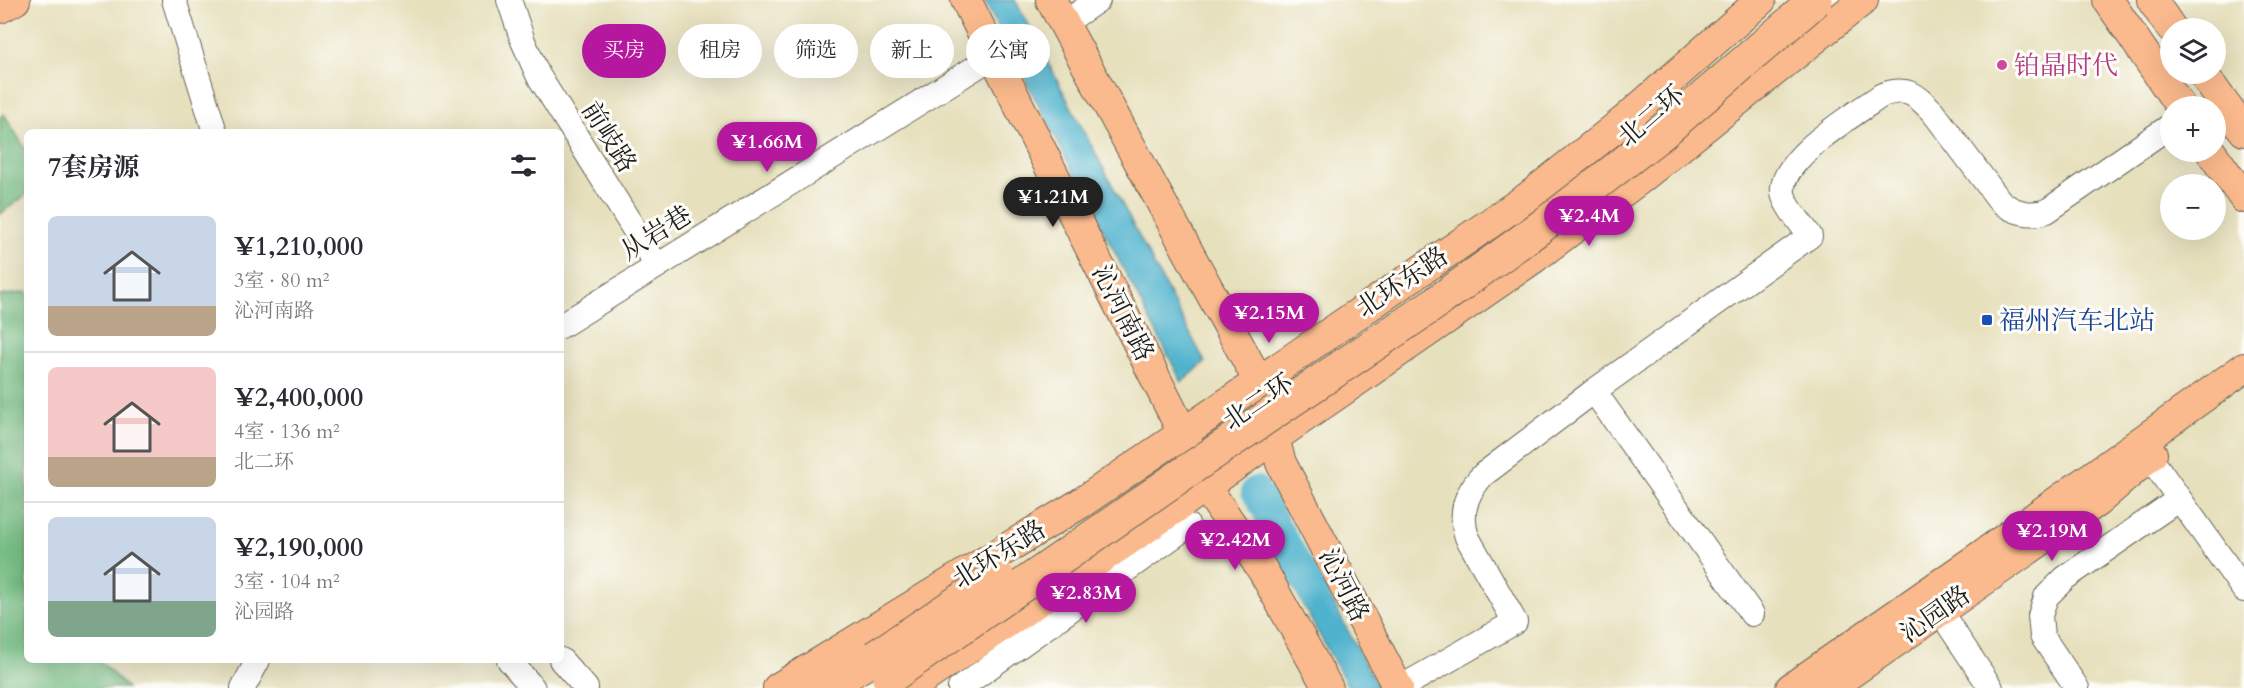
<!DOCTYPE html>
<html lang="zh">
<head>
<meta charset="utf-8">
<style>
	body { margin:0; font-family:Cardo,"Noto Serif SC",serif; background:#f2f2f3; color:#2b2b33; height:100vh; display:flex; flex-direction:column; font-size:22px; white-space:nowrap }
	* { box-sizing:border-box; margin:0 }
	p { font-size:20px; color:#7c7c81 }
	.icon { flex:none; width:33px; height:33px; fill:none; stroke:currentColor; stroke-width:2; stroke-linecap:round; stroke-linejoin:round }
	.map { position:relative; flex:1; overflow:hidden }
	.sheet { position:absolute; left:24px; top:129px; width:540px; height:534px; display:flex; flex-direction:column; background:#fff; border-radius:9px; box-shadow:0 6px 24px #0002 }
	.sheet>* { flex:none }
	.guide { position:absolute; left:582px; top:24px; width:570px; height:54px; display:flex; gap:12px }
	.fabs { position:absolute; left:2160px; top:18px; display:grid; gap:12px }
	.fabs a { display:grid; place-items:center; width:66px; height:66px; border-radius:50%; background:#fff; box-shadow:0 6px 24px #0002; font-size:30px }
	.price { position:absolute; translate:-50% -51px; padding:0 14px; border-radius:21px; background:#b5179e; color:#fff; font-size:20px; line-height:39px; filter:drop-shadow(0 2px 3px #0008) }
	.price::after { content:''; position:absolute; left:50%; top:36px; width:18px; height:14px; margin-left:-9px; background:inherit; clip-path:polygon(0 0,100% 0,50% 100%) }
	.price.current { background:#222; color:#fff }
	ul { padding:0; list-style:none }
	li { display:flex; align-items:center; gap:18px; height:150px; padding:0 24px }
	li+li { border-top:2px solid #e1e1e2 }
	li span { display:grid; place-items:center; flex:none; width:168px; height:120px; border-radius:9px; color:#555 }
	li>.icon { margin-inline-start:auto }
	span .icon { width:72px; height:72px; fill:#fffc; stroke-width:1 }
	li b { font-size:26px }
	h2 { display:flex; justify-content:space-between; align-items:center; height:72px; padding:0 24px; font-size:26px }
	.tag { padding:0 21px; border-radius:27px; background:#fff; box-shadow:0 6px 24px #0002; font-size:21px; line-height:54px }
	.tag.current { background:#b5179e; color:#fff }
	.map>svg:first-child { display:block }
</style>
</head>
<body>
<div class="map">
<svg width="2244" height="688" viewBox="0 0 2244 688">
	<rect width="100%" height="100%" fill="#fdfcf7"/>
	<filter id="ink" filterUnits="userSpaceOnUse"><feTurbulence type="fractalNoise" baseFrequency=".0167" numOctaves="2"/><feDisplacementMap in="SourceGraphic" scale="12" xChannelSelector="R" yChannelSelector="G"/><feConvolveMatrix kernelMatrix="1 2 1 2 8 2 1 2 1" color-interpolation-filters="sRGB"/></filter>
	<filter id="wash" filterUnits="userSpaceOnUse"><feTurbulence type="fractalNoise" baseFrequency=".008" numOctaves="4" result="noise"/><feDisplacementMap in="SourceGraphic" scale="24" xChannelSelector="R" yChannelSelector="G"/><feGaussianBlur stdDeviation="1.35" result="paint"/><feColorMatrix in="noise" values="0 0 0 0 0 0 0 0 0 0 0 0 0 0 0 0 0 1.4 0 .05"/><feComposite in="paint" operator="in"/></filter>
	<g filter="url(#wash)">
		<rect width="100%" height="100%" fill="#e7e0bd"/>
		<g fill="#77be84" stroke="#4a6d50" stroke-width="1.5">
			<path d="M4,114l23,38v42l-27,20v-97z"/>
			<path d="M27,292v368h72l28,28h-127v-392z"/>
		</g>
		<g fill="#4fb3ce" stroke="#366875" stroke-width="1.5">
			<path d="M984,0h31l190,362 -23,20z"/>
			<path d="M1308,555l70,133h-29l-65,-117z"/>
		</g>
		<g fill="none" stroke-linecap="round" stroke-linejoin="round">
			<path stroke="#4fb3ce" stroke-width="30" d="M1256,491l60,107"/>
		</g>
	</g>
	<g filter="url(#ink)">
		<g fill="none" stroke-linecap="round" stroke-linejoin="round">
			<g stroke="#636154" stroke-width="26">
				<g id="minor">
					<path d="M174,0l41,132"/>
					<path d="M509,0l14,41 15,34 119,191"/>
					<path d="M1063,24l35,-24"/>
					<path d="M561,326l433,-270"/>
					<path d="M2149,456l95,134"/>
					<path d="M1931,598l60,90"/>
					<path d="M1752,614l-158,-223 216,-155c-8,-12 -21,-25 -26,-39 -12,-35 73,-84 98,-102 25,-9 34,-1 51,17l67,89c12,11 31,16 47,10l123,-85"/>
					<path d="M509,660l24,28"/>
					<path d="M561,660l25,28"/>
					<path d="M243,688l15,-28"/>
					<path d="M960,688l228,-162"/>
					<path d="M1400,688l115,-66 -48,-85c-8,-24 -1,-45 17,-63l110,-83"/>
					<path d="M2077,688l-35,-52 -2,-20 6,-19 19,-19 114,-79"/>
				</g>
			</g>
			<g stroke="#636154" stroke-width="32">
				<g id="major">
					<path d="M966,0l217,433 23,54 57,84 65,117"/>
					<path d="M1051,0l207,380 10,23 6,35 7,25 117,225"/>
					<path d="M2108,0l72,106"/>
					<path d="M2152,0l19,28"/>
					<path d="M0,8l15,-8"/>
					<path d="M2203,74l41,57"/>
					<path d="M2211,152l33,46"/>
					<path d="M778,688l303,-185 446,-305 98,-78 136,-120"/>
					<path d="M910,688l261,-177 103,-73 260,-180 106,-79 223,-179"/>
					<path d="M1791,688l191,-133 262,-187"/>
					<path d="M1829,688l269,-187 54,-47"/>
				</g>
			</g>
			<g stroke="#636154" stroke-width="35">
				<path id="highway" d="M825,688l50,-31"/>
			</g>
			<use href="#minor" stroke="#fff" stroke-width="24"/>
			<use href="#major" stroke="#fbba8d" stroke-width="30"/>
			<use href="#highway" stroke="#fbba8d" stroke-width="33"/>
			<g stroke="#636154" stroke-width="35" stroke-linecap="butt">
				<g id="highway-bridge">
					<path d="M875,657l122,-81"/>
					<path d="M889,678l298,-207 250,-169 105,-76 119,-92 155,-134"/>
				</g>
			</g>
			<use href="#highway-bridge" stroke="#fbba8d" stroke-width="33"/>
		</g>
	</g>
	<circle fill="#d1479c" stroke="#fdfcf7" stroke-width="2" cx="2002" cy="65" r="6"/>
	<rect fill="#1a4fb4" stroke="#fdfcf7" stroke-width="2" x="1981" y="314" width="12" height="12" rx="3"/>
	<g text-anchor="middle" dominant-baseline="central" stroke-width="6" stroke-linejoin="round" paint-order="stroke">
		<g font-size="26" fill="#b23c85" stroke="#fdfcf7" text-anchor="start">
			<text x="2014" y="65">铂晶时代</text>
		</g>
		<g font-size="26" fill="#1c1c1c" stroke="#fdfcf7">
			<text transform="translate(1651 116) rotate(-41)">北二环</text>
			<text transform="translate(609 137) rotate(58)">前岐路</text>
			<text transform="translate(656 233) rotate(-32)">从岩巷</text>
			<text transform="translate(1402 282) rotate(-34)">北环东路</text>
			<text transform="translate(1123 313) rotate(63)">沁河南路</text>
			<text transform="translate(1258 402) rotate(-34)">北二环</text>
			<text transform="translate(999 554) rotate(-32)">北环东路</text>
			<text transform="translate(1344 585) rotate(63)">沁河路</text>
			<text transform="translate(1935 614) rotate(-35)">沁园路</text>
		</g>
		<g font-size="26" fill="#164399" stroke="#fdfcf7" text-anchor="start">
			<text x="1999" y="320">福州汽车北站</text>
		</g>
	</g>
</svg>
<div class="fabs">
<a><svg class="icon" aria-label="layers" viewBox="0 0 24 24"><path d="M12 4l9 5-9 5-9-5zM3 14l9 5 9-5"/></svg></a>
<a>+</a>
<a>−</a>
</div>
<b class="price" style="left:767px;top:173px">¥1.66M</b>
<b class="price current" style="left:1053px;top:228px">¥1.21M</b>
<b class="price" style="left:1589px;top:247px">¥2.4M</b>
<b class="price" style="left:1269px;top:344px">¥2.15M</b>
<b class="price" style="left:2052px;top:562px">¥2.19M</b>
<b class="price" style="left:1235px;top:571px">¥2.42M</b>
<b class="price" style="left:1086px;top:624px">¥2.83M</b>
<div class="guide">
<a class="tag current">买房</a>
<a class="tag">租房</a>
<a class="tag">筛选</a>
<a class="tag">新上</a>
<a class="tag">公寓</a>
</div>
<section class="sheet">
<h2>7套房源<svg class="icon" aria-label="filters" viewBox="0 0 24 24"><path d="M4 7h16M4 17h16"/><circle cx="9" cy="7" r="2"/><circle cx="15" cy="17" r="2"/></svg></h2>
<ul>
<li><span style="background:linear-gradient(#c9d6e8 75%,#b9a48a 0)"><svg class="icon" aria-label="home" viewBox="0 0 24 24"><path d="M3 11l9-7 9 7M6 9v11h12V9"/></svg></span><div><b>¥1,210,000</b><p>3室 · 80 m²</p><p>沁河南路</p></div></li>
<li><span style="background:linear-gradient(#f6c9c9 75%,#b9a48a 0)"><svg class="icon" aria-label="home" viewBox="0 0 24 24"><path d="M3 11l9-7 9 7M6 9v11h12V9"/></svg></span><div><b>¥2,400,000</b><p>4室 · 136 m²</p><p>北二环</p></div></li>
<li><span style="background:linear-gradient(#c9d6e8 70%,#7fa58c 0)"><svg class="icon" aria-label="home" viewBox="0 0 24 24"><path d="M3 11l9-7 9 7M6 9v11h12V9"/></svg></span><div><b>¥2,190,000</b><p>3室 · 104 m²</p><p>沁园路</p></div></li>
</ul>
</section>
</div>
</body>
</html>
